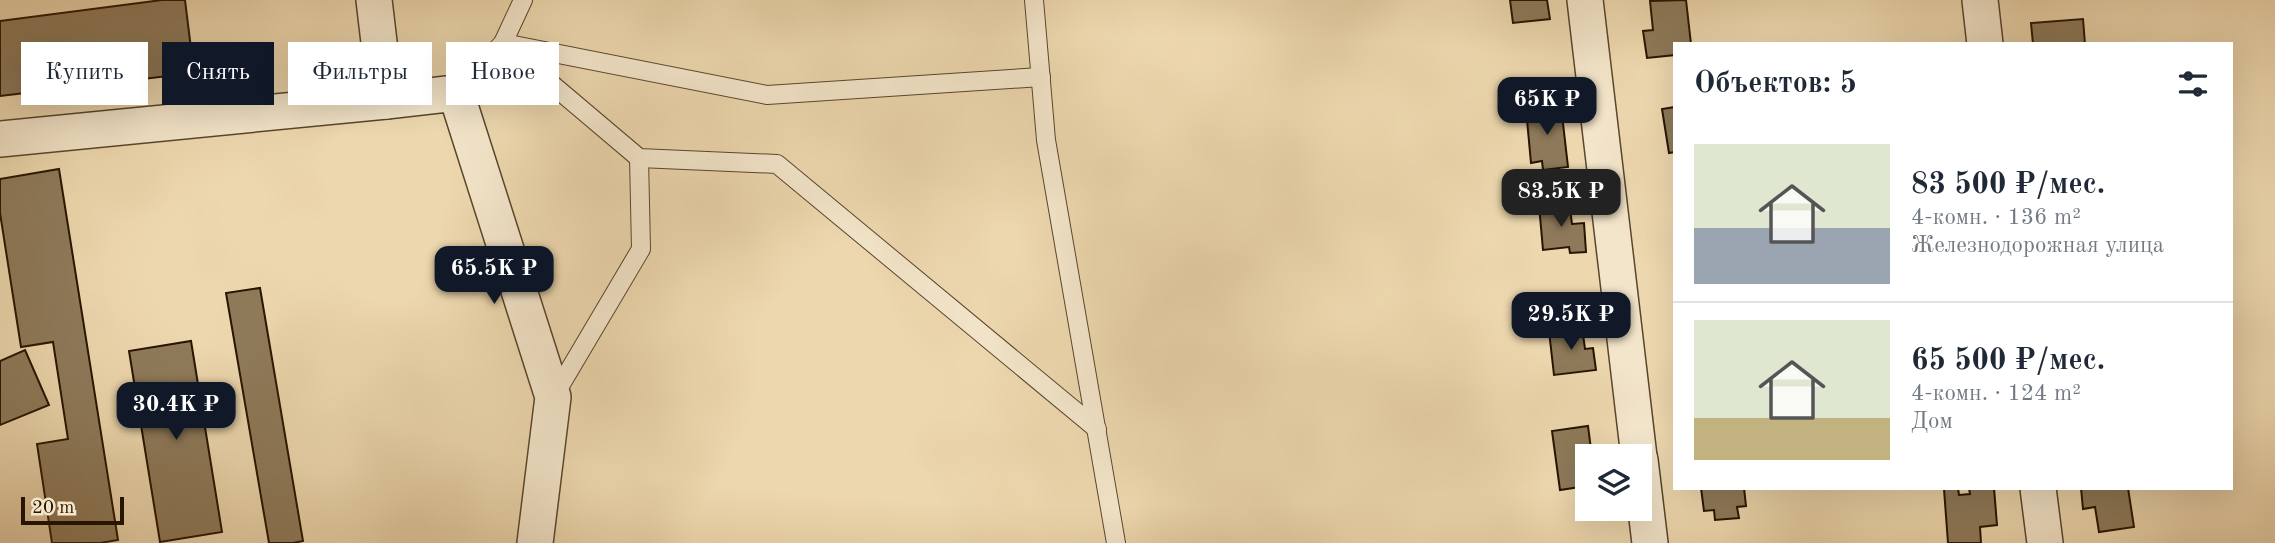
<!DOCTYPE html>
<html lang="ru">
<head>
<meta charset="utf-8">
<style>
	body { margin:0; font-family:"Old Standard TT",serif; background:#f2f2f3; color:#1f2937; height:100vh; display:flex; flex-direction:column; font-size:26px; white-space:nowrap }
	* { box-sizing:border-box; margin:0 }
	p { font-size:23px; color:#747a83 }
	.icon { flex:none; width:38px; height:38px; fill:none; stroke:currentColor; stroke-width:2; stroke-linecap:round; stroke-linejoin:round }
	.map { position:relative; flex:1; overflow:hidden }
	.details { position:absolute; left:1673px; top:42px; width:560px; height:448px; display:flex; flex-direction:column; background:#fff; border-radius:0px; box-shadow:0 7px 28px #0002 }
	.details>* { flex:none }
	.top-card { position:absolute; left:21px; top:42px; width:665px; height:63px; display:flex; gap:14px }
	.fabs { position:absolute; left:1575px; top:444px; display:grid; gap:14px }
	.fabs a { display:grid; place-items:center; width:77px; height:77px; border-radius:0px; background:#fff; box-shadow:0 7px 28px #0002; font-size:35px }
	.scale { position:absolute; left:21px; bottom:18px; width:103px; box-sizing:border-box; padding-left:7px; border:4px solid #281500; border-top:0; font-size:19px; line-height:24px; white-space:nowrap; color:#281500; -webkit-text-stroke:5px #f3e5ca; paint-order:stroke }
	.price { position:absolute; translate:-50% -60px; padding:0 16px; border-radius:14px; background:#111827; color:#fff; font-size:23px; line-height:46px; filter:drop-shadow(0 2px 4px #0008) }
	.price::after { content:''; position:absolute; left:50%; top:42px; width:21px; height:16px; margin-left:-10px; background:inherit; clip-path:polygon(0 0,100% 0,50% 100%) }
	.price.selected { background:#222; color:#fff }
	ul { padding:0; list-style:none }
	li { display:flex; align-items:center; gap:21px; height:175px; padding:0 21px }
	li+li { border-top:2px solid #e0e1e3 }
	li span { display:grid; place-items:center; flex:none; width:196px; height:140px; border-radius:0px; color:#555 }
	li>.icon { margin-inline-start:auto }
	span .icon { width:84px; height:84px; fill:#fffc; stroke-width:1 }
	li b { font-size:30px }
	h2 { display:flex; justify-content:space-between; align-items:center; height:84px; padding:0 21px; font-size:30px }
	.tag { padding:0 24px; border-radius:0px; background:#fff; box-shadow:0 7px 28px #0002; font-size:24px; line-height:63px }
	.tag.selected { background:#111827; color:#fff }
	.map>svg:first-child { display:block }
</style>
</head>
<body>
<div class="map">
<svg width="2275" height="543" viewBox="0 0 2275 543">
	<rect width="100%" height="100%" fill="#edd7ae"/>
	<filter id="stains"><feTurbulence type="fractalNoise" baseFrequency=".00286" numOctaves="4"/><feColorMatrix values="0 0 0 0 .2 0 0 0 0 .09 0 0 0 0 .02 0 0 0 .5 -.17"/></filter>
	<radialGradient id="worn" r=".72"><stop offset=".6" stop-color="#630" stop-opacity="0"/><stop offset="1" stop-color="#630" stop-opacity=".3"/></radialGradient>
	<g fill="#8e7a5a" stroke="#281500" stroke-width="2">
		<path d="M162,0h23l9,73 -194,23v-75z"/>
		<path d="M1510,0h37l3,19 -37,4z"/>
		<path d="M1686,0l5,44h-16v11l-28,3 -4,-27 10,-1 -3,-29z"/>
		<path d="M2083,19l2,25h-52l-2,-21z"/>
		<path d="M1561,106l7,61 -25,3 -1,-9 -11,2 -5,-54z"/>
		<path d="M1675,107v45l-6,1 -7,-44z"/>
		<path d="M59,169l59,371 -18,3h-48l-15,-99 31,-5 -15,-97 -32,5 -21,-134v-34z"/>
		<path d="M1569,202l3,22 12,-1 2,29 -16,1 -1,-6 -26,3 -4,-45z"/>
		<path d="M260,288l43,253 -10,2h-24l-43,-250z"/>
		<path d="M1582,327l3,22 8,-1 3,22 -42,5 -5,-44z"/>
		<path d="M191,341l31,191 -62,10 -31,-191z"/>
		<path d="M25,350l24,55 -49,20v-64z"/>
		<path d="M1588,426l4,31h-5v29l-27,4 -8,-59z"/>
		<path d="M1701,488h43l2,18 -9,1 2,11 -24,2 -1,-10 -10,1z"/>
		<path d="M1958,488l1,7 11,-1 -1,-6h25l3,37 -17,2 1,16h-33l-4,-54z"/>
		<path d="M2081,488h47l6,39 -35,5 -4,-25 -12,2z"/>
	</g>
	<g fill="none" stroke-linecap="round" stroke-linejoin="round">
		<g stroke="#59462c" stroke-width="20">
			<g id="service">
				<path d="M523,0l-20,43 136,115 138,6 320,265"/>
				<path d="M1034,0l12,140 70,403"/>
				<path d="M456,93l47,-50 264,52 274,-18"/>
				<path d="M554,396l87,-147 -2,-91"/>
			</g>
		</g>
		<g stroke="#59462c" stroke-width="38">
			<g id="minor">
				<path d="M1585,0l54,457"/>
				<path d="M1980,0l5,44"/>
				<path d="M386,101l70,-8 97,304 -18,146"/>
				<path d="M0,139l386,-38 -12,-101"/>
				<path d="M1640,460l10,83"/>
				<path d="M2038,488l7,55"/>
			</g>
		</g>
		<use href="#service" stroke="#f3e5ca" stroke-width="18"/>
		<use href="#minor" stroke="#f3e5ca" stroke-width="35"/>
	</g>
	<rect width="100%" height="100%" filter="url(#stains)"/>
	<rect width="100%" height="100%" fill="url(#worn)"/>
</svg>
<div class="fabs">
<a><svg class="icon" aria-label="layers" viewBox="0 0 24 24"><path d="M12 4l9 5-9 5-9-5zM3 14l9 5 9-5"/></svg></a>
</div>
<div class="scale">20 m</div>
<b class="price" style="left:1547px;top:137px">65K ₽</b>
<b class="price selected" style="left:1561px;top:229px">83.5K ₽</b>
<b class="price" style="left:494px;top:306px">65.5K ₽</b>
<b class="price" style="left:1571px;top:352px">29.5K ₽</b>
<b class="price" style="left:176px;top:442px">30.4K ₽</b>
<div class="top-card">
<a class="tag">Купить</a>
<a class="tag selected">Снять</a>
<a class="tag">Фильтры</a>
<a class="tag">Новое</a>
</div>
<section class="details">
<h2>Объектов: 5<svg class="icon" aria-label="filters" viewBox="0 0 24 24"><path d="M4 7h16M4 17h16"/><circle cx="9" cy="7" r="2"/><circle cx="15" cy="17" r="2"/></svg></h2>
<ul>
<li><span style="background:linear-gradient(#dfe7d0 60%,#9aa5b1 0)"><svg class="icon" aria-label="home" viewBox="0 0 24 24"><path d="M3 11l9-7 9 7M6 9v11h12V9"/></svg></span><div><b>83 500 ₽/мес.</b><p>4-комн. · 136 m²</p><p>Железнодорожная улица</p></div></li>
<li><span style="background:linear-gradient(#dfe7d0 70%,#c2b280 0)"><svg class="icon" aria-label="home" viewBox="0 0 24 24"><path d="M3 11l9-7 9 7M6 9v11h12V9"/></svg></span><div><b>65 500 ₽/мес.</b><p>4-комн. · 124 m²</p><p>Дом</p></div></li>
</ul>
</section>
</div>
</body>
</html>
